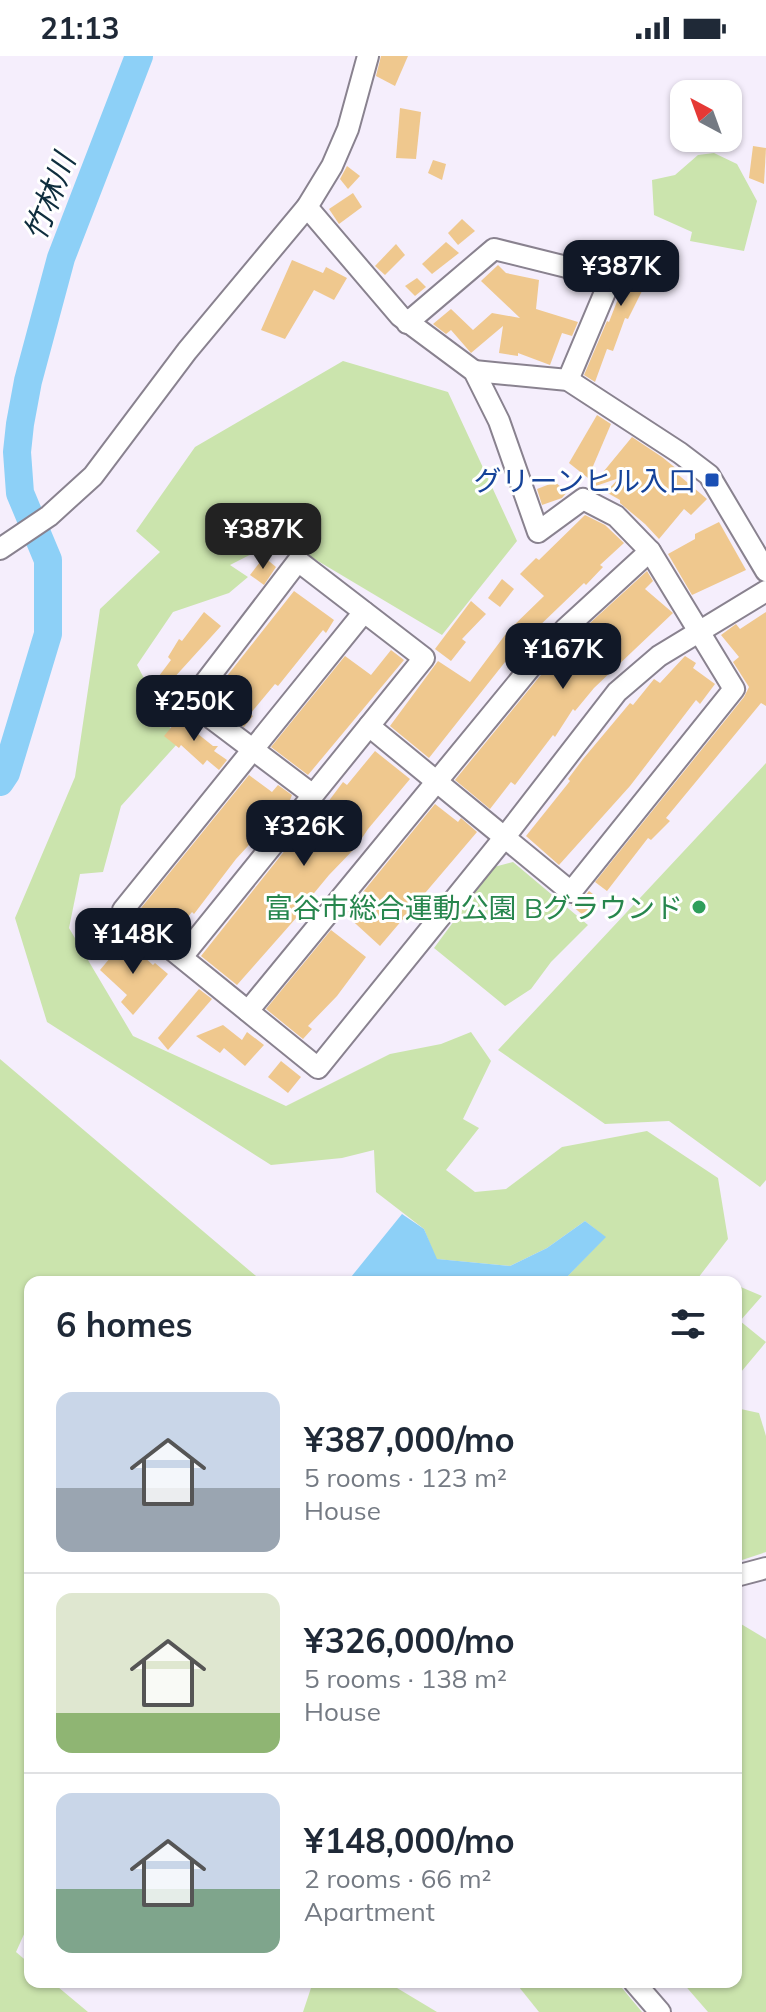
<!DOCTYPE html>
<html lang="en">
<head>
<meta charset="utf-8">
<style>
	body { margin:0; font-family:Mulish,"Noto Sans JP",sans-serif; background:#f2f2f3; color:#1f2937; height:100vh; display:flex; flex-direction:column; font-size:30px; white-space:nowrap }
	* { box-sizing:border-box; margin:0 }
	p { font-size:26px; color:#747a83 }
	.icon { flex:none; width:44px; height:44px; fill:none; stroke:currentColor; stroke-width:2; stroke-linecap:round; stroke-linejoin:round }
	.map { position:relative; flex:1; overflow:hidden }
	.drawer { position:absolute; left:24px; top:1220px; width:718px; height:712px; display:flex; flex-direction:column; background:#fff; border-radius:16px; box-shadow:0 2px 6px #0004 }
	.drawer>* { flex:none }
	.needle { width:52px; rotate:319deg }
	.controls { position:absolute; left:670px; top:24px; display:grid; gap:16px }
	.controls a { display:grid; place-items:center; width:72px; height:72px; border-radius:16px; background:#fff; box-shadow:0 2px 6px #0004; font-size:40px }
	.price { position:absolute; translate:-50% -68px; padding:0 18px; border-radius:16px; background:#111827; color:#fff; font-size:26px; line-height:52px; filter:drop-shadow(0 2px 4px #0008) }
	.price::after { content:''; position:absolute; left:50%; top:48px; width:24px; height:18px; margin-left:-12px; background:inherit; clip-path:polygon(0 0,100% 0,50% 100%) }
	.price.selected { background:#222; color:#fff }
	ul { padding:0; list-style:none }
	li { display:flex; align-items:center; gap:24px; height:200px; padding:0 32px }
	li+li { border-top:2px solid #e0e1e3 }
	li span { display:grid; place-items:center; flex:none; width:224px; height:160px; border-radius:16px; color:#555 }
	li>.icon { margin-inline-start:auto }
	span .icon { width:96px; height:96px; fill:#fffc; stroke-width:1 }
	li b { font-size:34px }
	h2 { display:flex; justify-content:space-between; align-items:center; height:96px; padding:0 32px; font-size:34px }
	.status { display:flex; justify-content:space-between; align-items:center; height:56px; padding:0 40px; background:#fff; direction:ltr }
	.status svg { height:22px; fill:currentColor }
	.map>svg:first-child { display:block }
</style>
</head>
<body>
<div class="status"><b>21:13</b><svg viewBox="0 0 49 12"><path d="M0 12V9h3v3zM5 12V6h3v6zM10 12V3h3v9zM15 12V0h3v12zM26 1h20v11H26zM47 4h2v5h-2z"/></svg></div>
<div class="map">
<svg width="766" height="1956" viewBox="0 0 766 1956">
	<rect width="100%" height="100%" fill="#f5eefc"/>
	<g fill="#cbe4ad">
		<path d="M714,97l23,11 20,37 -13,50 -54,-10 2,-9 -38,-17 -2,-35 23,-5 23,-20z"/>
		<path d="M343,305l105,31 69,149 -75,94 -161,-96 -51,26 18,12 -19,16 -56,19 -36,53 41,78 -57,63 -18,66 -23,2 -11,54 64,108 153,70 104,-52 51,-10 30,-12 20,29 -28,58 16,9 -33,42 29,22 31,-3 56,-42 85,-16 71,47 10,61 -33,43h-133l43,-45 -20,-16 -38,27 -37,18 -74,-7 -12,-30 -48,-37 -2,-42 -32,8 -71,7 -224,-143 -32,-104 60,-141 25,-168 60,-57 -24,-21 59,-84z"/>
		<path d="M766,707v417l-6,7 -91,-66 -64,3 -107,-74z"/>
		<path d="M513,806l75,63 -37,37 -20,27 -26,17 -71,-58 60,-81z"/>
		<path d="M0,1003l263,223h-233v639l-14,31 14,12v18h22l36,30h-88z"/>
		<path d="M736,1229l26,11 -22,25 26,21 -30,36z"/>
		<path d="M736,1352l23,5 7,23v116l-30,10z"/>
		<path d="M736,1565l30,18v373h-58l-26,-30h54z"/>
		<path d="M313,1926h74l50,30h-134z"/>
		<path d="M515,1926h102l25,30h-103z"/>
	</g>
	<path fill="#8dd0f7" d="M402,1158l22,15 13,30 73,7 37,-18 38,-27 21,16 -44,45h-215z"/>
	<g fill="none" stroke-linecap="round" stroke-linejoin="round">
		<path stroke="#8dd0f7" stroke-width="28" d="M0,726l6,-9 42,-139v-74l-28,-67 -3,-41 3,-28 8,-43 33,-123 78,-202"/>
	</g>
	<g fill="#efc88e">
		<path d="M381,0h27l-13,30 -19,-10z"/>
		<path d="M400,52l21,4 -5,47 -20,-1z"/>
		<path d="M753,90l13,2 -2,36 -15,-6z"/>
		<path d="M433,104l13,4 -4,16 -14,-7z"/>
		<path d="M347,110l13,10 -12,13 -8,-10z"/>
		<path d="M353,137l9,14 -23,17 -10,-15z"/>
		<path d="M462,163l13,12 -17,14 -10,-12z"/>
		<path d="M446,186l13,11 -27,21 -10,-10z"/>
		<path d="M396,188l9,11 -20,20 -10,-9z"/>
		<path d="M634,190l20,6 -15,38 3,1 -14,28 -3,-1 -12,33 -6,-2 -12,33 -11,-7 23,-54 2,1 21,-54 -4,-2z"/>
		<path d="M292,204l31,13 3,-6 21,11 -13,22 -20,-10 -29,49 -24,-9z"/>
		<path d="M498,209l8,8 33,7 -3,29 42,13 -6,14 -10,-3 -12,32 -32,-12v3l-19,-3 4,-27 -32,27 -20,-23 -5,4 -13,-10 18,-15 22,21 19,-17 28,5 -39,-37z"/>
		<path d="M417,222l9,9 -11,9 -10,-10z"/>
		<path d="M597,359l14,9 -23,54 -19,-15z"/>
		<path d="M632,381l30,20 16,13 -3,2 32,27 -16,16 -7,-6 -25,30 -14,-15 -25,-21v-3l-14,-8 13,-14 -29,10z"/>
		<path d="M555,426l12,10 -5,6 -20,7 -5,-16z"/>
		<path d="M585,459l20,10 19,18 -24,22 3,2 -17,18 -2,-2 -49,47 -3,-2 -103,130 -39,-32 48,-65 32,21 38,-51 36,-35 -24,-22 16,-16 3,2z"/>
		<path d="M719,466l27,48 -54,25 -24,-41 27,-15v-5z"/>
		<path d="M264,501l12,10 -12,18 -14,-10z"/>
		<path d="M647,515l6,10 -8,8 28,24 -79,75 -19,23 -2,-2 -18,28 -2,-2 -38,50 -4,-3 -21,27 -35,-29 85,-104 40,-40 -2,-2z"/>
		<path d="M502,523l12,10 -14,18 -12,-9z"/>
		<path d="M294,535l40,29 -8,13 -3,-3 -45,56 -3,-2 -25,30 3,2 -9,11 -36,-27z"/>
		<path d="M471,545l15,13 -24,25 4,3 -15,19 -16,-12z"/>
		<path d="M204,556l17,14 -59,65 -9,-7 18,-24 -3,-3 11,-18 3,2z"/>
		<path d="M766,556v94l-5,-3 -95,115 4,3 -19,19 -3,-2 -41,53 -12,-9 149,-185 5,-10 -16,-25 6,-5 -18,-22 15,-11 4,5z"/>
		<path d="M391,594l13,10 -96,115 -37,-28 74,-91 26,19z"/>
		<path d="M685,600l11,7 -3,5 22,16 -15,20 -4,-4 -66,86 -71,79 -33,-29 44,-55 -2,-2 15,-20 47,-56 3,2 21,-26 6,4z"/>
		<path d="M188,660l9,8 -4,6 20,16h5l-4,5 13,9 -8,10 -12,-10 -4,5 -22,-20 -2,3 -15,-12 15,-18 5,4z"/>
		<path d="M375,695l35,28 -42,50 -12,18 -27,28 -19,23 2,2 -75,85 -36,-29 89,-112 2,1 18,-19 33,-44 4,3z"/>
		<path d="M249,719l23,17 6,-7 14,10 -2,5 -54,59 -42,55 -2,-2 -18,22 -33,-26z"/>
		<path d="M435,748l23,18 3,-4 16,14 -97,114 -35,-32z"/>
		<path d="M589,835l8,6 -13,19 -13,-11 10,-4z"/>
		<path d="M331,874l35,27 -29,39 -29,30 4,3 -9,10 -37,-30z"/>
		<path d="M125,884l28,25 2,-2 13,11 -35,41 -12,-13 6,-7 -27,-25z"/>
		<path d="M199,933l13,10 -44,51 -10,-12z"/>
		<path d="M223,969l19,15 5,-8 17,13 -19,21 -21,-18 -4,5 -24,-17z"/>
		<path d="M281,1005l20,16 -13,16 -20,-16z"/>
	</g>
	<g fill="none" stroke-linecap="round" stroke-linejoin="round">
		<g stroke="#89828f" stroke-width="24">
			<g id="minor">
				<path d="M307,151l93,109 74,55 25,50 39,111 45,-33 33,17 34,35 84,138 -163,203 -202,-166"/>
				<path d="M407,267l87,-74 117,29 -43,102"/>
				<path d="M474,315l94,9 112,73 29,22 57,96"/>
				<path d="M0,493l49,-33 44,-40 94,-125 120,-144 25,-41 16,-37 20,-73"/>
				<path d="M364,556l-241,298 195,158 186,-230 113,-146 42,-36 107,-65"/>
				<path d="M182,901l242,-299 -126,-97 -108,141 123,93"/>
				<path d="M248,955l282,-343 36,-40 84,-77"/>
				<path d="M736,1520l30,-8"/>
				<path d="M634,1926l26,30"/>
			</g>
		</g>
		<use href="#minor" stroke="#fff" stroke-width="20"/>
	</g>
	<rect fill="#1a4fb4" stroke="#fff" stroke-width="3" x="704" y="416" width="16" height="16" rx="4"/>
	<circle fill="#2e9e5b" stroke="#fff" stroke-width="3" cx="699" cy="851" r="8"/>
	<g text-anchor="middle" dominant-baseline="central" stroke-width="6" stroke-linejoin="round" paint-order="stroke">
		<g font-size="28" fill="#164399" stroke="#fff" text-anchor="end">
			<text x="696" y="424">グリーンヒル入口</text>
		</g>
		<g font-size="28" fill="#27864d" stroke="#fff" text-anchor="end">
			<text x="683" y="851">富谷市総合運動公園 Bグラウンド</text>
		</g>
		<g font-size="30" font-style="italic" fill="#0f2e3e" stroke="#fff">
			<text transform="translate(49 141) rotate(-69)">竹林川</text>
		</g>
	</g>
</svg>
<div class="controls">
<a><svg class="needle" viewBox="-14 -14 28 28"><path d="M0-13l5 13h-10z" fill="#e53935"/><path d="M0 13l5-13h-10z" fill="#747a83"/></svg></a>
</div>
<b class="price" style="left:621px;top:252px">¥387K</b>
<b class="price selected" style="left:263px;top:515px">¥387K</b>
<b class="price" style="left:563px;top:635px">¥167K</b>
<b class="price" style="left:194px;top:687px">¥250K</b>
<b class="price" style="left:304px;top:812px">¥326K</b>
<b class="price" style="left:133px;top:920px">¥148K</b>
<section class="drawer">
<h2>6 homes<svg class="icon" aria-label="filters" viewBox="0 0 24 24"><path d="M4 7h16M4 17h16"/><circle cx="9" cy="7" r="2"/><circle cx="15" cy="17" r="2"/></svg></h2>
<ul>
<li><span style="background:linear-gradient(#c9d6e8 60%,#9aa5b1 0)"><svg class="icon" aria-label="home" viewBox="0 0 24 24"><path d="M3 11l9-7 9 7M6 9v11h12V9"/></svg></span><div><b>¥387,000/mo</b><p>5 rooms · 123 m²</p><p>House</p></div></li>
<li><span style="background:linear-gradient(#dfe7d0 75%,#8fb573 0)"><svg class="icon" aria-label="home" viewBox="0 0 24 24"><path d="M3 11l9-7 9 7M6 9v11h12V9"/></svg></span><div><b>¥326,000/mo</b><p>5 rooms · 138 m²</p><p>House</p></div></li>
<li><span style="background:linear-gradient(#c9d6e8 60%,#7fa58c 0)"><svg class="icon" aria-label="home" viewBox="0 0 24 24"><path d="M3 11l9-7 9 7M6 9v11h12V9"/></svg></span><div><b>¥148,000/mo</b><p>2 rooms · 66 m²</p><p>Apartment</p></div></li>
</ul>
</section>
</div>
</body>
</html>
